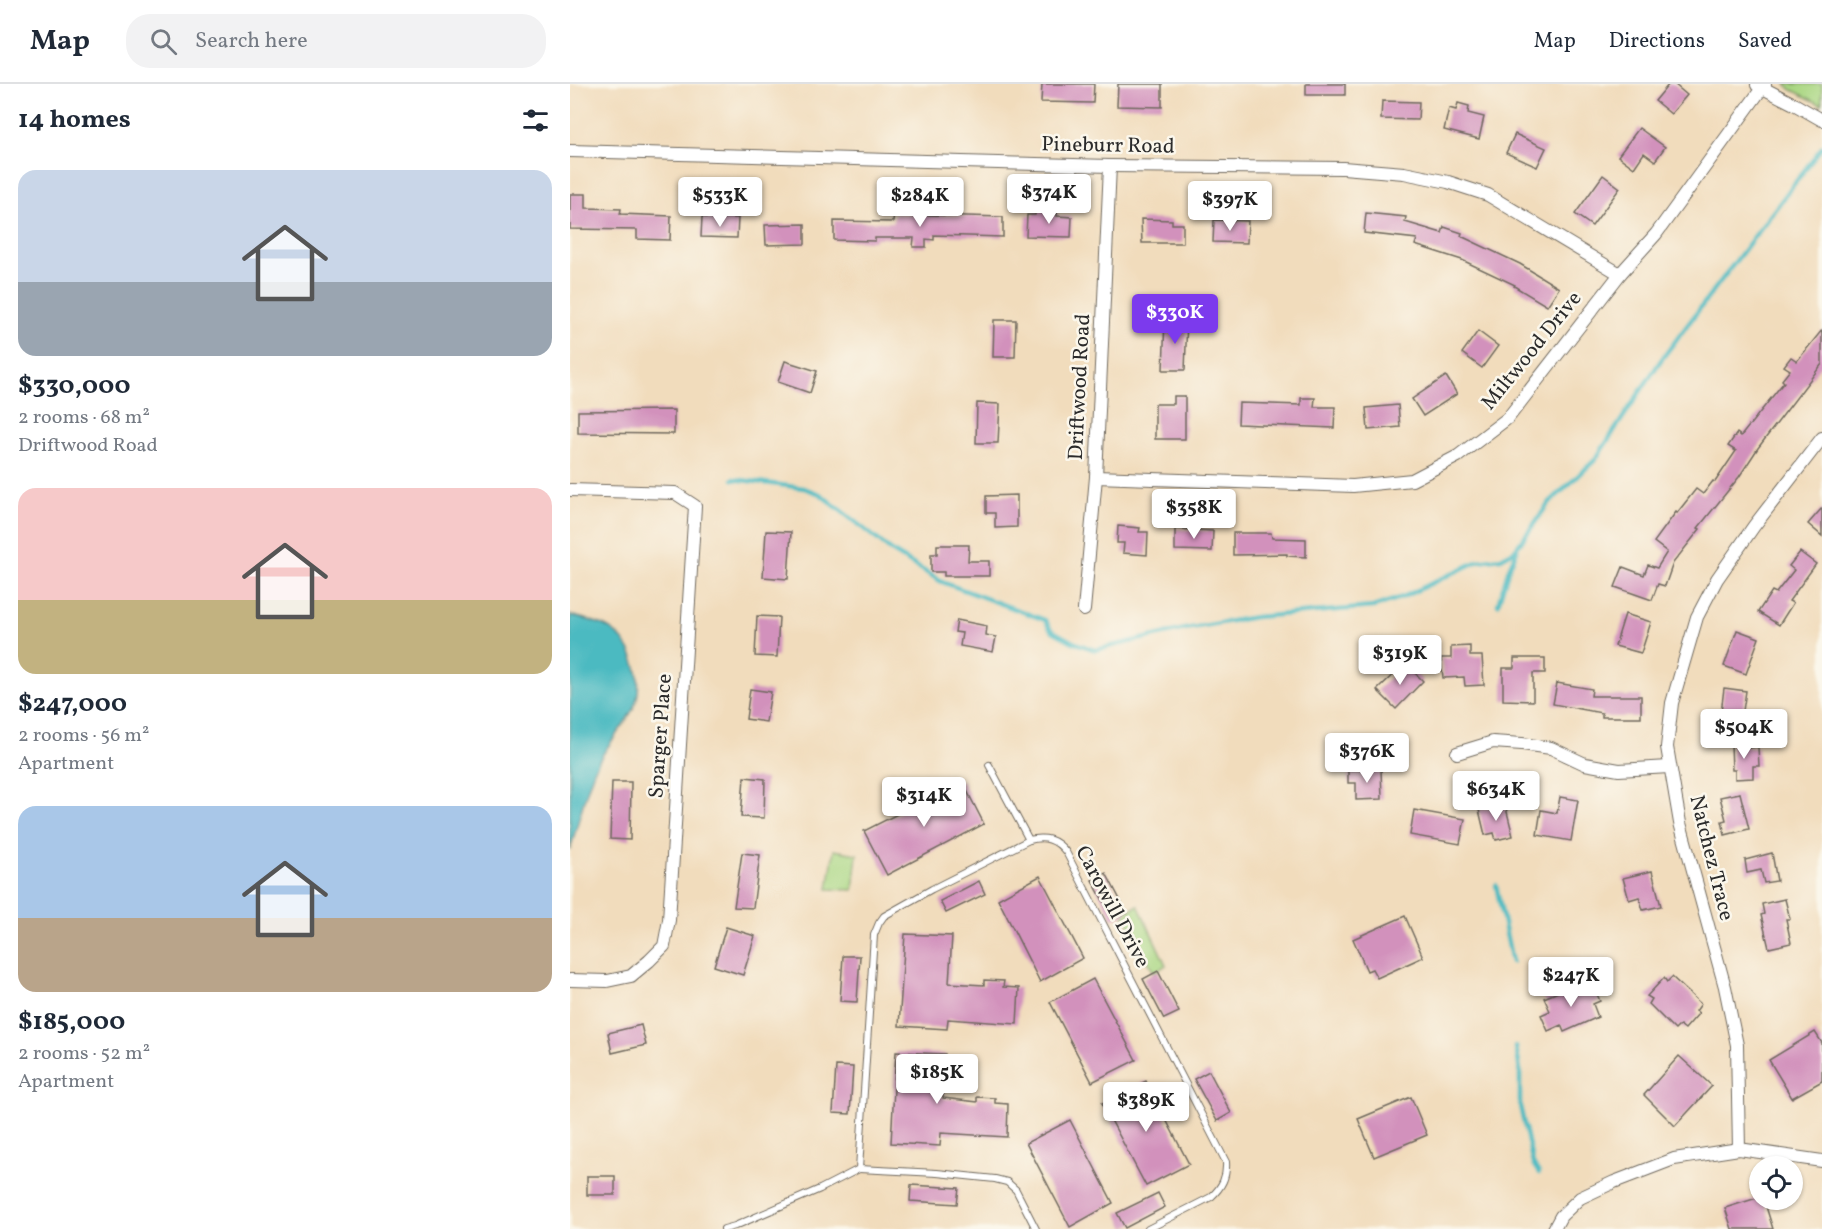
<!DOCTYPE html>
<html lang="en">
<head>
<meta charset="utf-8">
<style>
	body { margin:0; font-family:Vollkorn,serif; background:#f2f2f3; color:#1f2937; height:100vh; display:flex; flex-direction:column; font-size:22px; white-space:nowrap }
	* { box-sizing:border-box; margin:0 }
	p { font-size:20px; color:#747a83 }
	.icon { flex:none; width:33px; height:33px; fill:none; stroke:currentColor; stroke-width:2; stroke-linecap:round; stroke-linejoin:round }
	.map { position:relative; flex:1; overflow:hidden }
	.sheet { display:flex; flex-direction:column; background:#fff; width:570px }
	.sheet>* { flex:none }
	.controls { position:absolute; left:1179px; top:1072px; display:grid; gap:12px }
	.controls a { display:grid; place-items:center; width:54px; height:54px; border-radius:50%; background:#fff; box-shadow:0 2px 4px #0004; font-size:30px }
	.price { position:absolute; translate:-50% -51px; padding:0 14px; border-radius:6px; background:#fff; color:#222; font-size:20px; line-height:39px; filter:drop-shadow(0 2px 3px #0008) }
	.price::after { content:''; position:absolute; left:50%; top:36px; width:18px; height:14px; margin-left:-9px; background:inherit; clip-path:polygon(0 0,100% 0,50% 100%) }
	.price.on { background:#7c3aed; color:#fff }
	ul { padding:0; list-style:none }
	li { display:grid; align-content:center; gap:12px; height:318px; padding:0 18px }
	li span { display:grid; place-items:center; height:186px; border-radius:18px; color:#555 }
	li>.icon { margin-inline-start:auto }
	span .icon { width:108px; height:108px; fill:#fffc; stroke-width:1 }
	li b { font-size:26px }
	h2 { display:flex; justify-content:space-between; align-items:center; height:72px; padding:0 18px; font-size:26px }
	header { display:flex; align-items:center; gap:36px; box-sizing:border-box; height:84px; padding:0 30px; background:#fff; border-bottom:2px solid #e0e1e3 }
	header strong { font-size:28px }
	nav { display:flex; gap:33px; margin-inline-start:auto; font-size:21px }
	.search { width:420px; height:54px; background:#f2f2f3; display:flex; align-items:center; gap:15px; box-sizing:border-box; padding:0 21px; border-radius:24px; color:#747a83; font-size:22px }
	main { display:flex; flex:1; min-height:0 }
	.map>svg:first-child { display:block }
</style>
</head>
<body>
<header>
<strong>Map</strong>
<div class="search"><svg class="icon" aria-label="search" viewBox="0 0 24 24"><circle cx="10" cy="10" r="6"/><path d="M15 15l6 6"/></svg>Search here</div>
<nav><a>Map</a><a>Directions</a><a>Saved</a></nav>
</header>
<main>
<section class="sheet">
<h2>14 homes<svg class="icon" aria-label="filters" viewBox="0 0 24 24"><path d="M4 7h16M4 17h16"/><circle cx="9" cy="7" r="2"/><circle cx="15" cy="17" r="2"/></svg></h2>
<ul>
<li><span style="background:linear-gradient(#c9d6e8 60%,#9aa5b1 0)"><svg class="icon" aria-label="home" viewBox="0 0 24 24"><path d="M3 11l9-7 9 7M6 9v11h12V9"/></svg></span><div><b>$330,000</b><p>2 rooms · 68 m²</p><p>Driftwood Road</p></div></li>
<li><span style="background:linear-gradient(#f6c9c9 60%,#c2b280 0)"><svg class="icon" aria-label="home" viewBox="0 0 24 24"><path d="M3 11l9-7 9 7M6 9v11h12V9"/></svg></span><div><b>$247,000</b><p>2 rooms · 56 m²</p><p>Apartment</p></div></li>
<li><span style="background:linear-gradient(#a9c7e8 60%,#b9a48a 0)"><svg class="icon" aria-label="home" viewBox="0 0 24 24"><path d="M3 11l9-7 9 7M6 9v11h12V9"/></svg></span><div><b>$185,000</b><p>2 rooms · 52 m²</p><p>Apartment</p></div></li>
</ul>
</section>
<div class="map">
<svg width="1252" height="1145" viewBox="0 0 1252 1145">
	<rect width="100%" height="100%" fill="#fbf7ec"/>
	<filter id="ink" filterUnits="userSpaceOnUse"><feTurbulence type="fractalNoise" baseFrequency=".0167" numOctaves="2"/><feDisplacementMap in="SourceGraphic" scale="12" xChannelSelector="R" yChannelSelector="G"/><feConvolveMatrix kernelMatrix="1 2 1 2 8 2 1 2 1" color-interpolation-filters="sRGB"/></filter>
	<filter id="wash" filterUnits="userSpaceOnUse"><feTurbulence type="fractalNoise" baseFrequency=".008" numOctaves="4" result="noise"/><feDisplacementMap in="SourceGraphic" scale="24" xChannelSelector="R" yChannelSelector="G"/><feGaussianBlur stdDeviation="1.35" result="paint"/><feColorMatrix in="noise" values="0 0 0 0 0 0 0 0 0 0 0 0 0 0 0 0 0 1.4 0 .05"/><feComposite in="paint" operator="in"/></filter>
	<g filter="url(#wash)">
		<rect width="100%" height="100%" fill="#f1dcbc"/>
		<g fill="#aad783" stroke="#6a8157" stroke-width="1.5">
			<path d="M1216,0h36v21l-32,-16z"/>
			<path d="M264,766l23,4 -4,36 -25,-1z"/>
			<path d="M568,821l28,60 -12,8 -30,-59z"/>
		</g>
		<path fill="#4bbac1" stroke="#3b7276" stroke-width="1.5" d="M0,531c11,3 24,6 35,11 28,14 42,56 28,83 -11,21 -30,40 -39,62 -10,26 -16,53 -24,79z"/>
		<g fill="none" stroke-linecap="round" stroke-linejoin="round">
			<g stroke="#4bbac1" stroke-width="4.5">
				<path d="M163,395l71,9 16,6 73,58 49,30 103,38 6,10 22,12 22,8 90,-21 70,-12 118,-10 30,-10 75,-36 23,-3 13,-7 7,-9"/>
				<path d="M951,458l28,-39 46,-43 66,-100 161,-213"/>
				<path d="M928,520l11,-36 8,-18"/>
				<path d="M926,801l16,77"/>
				<path d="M946,963l4,23v36l13,58 6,9"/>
			</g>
		</g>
		<g id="blocks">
			<g fill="#d291bc">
				<path d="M472,0h52l-1,19 -52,-1z"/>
				<path d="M548,0h44v23l-45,-1z"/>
				<rect x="736" y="0" width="39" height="11"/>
				<path d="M1099,0h5l13,11 -16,19 -16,-13z"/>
				<path d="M812,17l37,1 -1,18 -37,-1z"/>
				<path d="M888,19l11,3 -1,7 16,4 -5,22 -35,-9 5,-22 7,2z"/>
				<path d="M1069,44l26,19 -10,14 -11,-8 -10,15 -16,-12z"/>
				<path d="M945,50l31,14 -9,19 -31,-14z"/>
				<path d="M1033,91l17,13 -28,38 -17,-12z"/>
				<path d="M0,110h16v14l35,1 -1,5 51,2 -1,24 -33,-1v-9l-67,-1z"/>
				<path d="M465,126l22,1v5l15,1 -1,20 -45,-1 1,-21h8z"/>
				<path d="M796,129l40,4 -1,5 37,11 2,-6 18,6 -1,3 59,28 39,24 -12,18 -33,-20 1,-1 -53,-25 -47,-15 2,-6 -53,-6z"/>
				<path d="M324,130l109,3v20l-69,-2v5l-8,-1v8h-13l1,-9h-39v3l-41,-1v-19l59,1z"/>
				<path d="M132,133l36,1 -1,20 -36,-1z"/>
				<path d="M571,135l31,1v4h11v19h-41z"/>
				<path d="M644,136l34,1 -1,22 -34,-1z"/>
				<path d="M235,140v20l-39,1 -1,-20z"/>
				<path d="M595,235l22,1 -2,50h-22z"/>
				<path d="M424,236h22l-1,37h-22z"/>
				<path d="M1252,246v34l-64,84 -19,29 -41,51 2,1 -27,34 -8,23 -7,-2 -6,16 -37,-13 8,-20 21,8 4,-10 9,3 10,-16 -13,-10 22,-30 1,1 19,-24 7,5 10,-13 2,1 21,-31 -8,-5 9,-13 4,3 43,-54 -2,-2 8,-10 -6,-4 7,-9 6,4z"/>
				<path d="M908,247l20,15 -16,22 -20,-15z"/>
				<path d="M215,277l32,10 -7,22 -32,-11z"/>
				<path d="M876,292l11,18 -34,22 -11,-17z"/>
				<path d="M604,312h11v43h-30v-35h19z"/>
				<path d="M731,314h14l-1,9h21l-1,21 -96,-4 1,-21 62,2z"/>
				<path d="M407,319l23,1 -2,39h-22z"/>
				<path d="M828,321l2,22 -32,3 -2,-22z"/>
				<path d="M104,326v24l-96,-1v-22z"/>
				<path d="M447,411v32l-22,1v-15h-9v-17z"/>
				<path d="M1252,424v28l-14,-12z"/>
				<path d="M548,442l22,2 -1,4h9l-1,23 -24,-2 1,-10h-7z"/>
				<path d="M605,445l38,2 -1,20 -37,-1z"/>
				<path d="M196,447l25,1 -3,47 -25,-2z"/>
				<path d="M663,449h38l1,5 34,1v18l-19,-1v-2l-54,1z"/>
				<path d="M367,461h32l-1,16h21v15h-45v-4h-13v-18h6z"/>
				<path d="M1230,468l16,12 -27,37 4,2 -14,22 -21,-13 14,-21 4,2 18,-23 -5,-4z"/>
				<path d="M1055,530l26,8 -10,31 -26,-7z"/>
				<path d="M187,532l22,1 -2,40 -22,-1z"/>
				<path d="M387,536l30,6 -1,9 10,2 -3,15 -33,-6 2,-13 -7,-1z"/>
				<path d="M1167,546l22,8 -13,36 -22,-8z"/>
				<path d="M900,562v10h12l2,29 -19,1 -1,-9 -21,1 -2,-20h10v-11z"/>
				<path d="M944,574h31v15h-12v28l-30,-1v-32h11z"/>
				<path d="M835,579l18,18 -27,28 -19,-19z"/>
				<path d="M987,599l35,6 -1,7h50v21h-39v-4l-49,-9z"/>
				<path d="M1154,604l22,3 -5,33 -19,-3 1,-8h-2z"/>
				<path d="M180,605l21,3 -5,30 -20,-3z"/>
				<path d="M1177,659v5l11,-1 1,19h-6v12l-18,1v-9h-3l-1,-26z"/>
				<path d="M811,685l1,30 -26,1v-17h-8v-13z"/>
				<path d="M174,693l21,2 -1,39 -23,-1z"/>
				<path d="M392,697l22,43 -97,51 -23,-44z"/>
				<path d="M42,698h19l-1,58 -20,-1z"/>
				<path d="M1170,709l9,36 -24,6 -3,-14 4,-1 -6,-23z"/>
				<path d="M990,713l18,3 -7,41 -34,-6 4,-25 16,3z"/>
				<path d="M935,720l8,32 -17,4 -2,-7 -9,2 -6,-25z"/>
				<path d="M844,726l51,9 -5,25 -50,-9z"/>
				<path d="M172,769l18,2 -7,53 -19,-1z"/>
				<path d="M1202,769l5,28 -13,2 -3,-13 -14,3 -2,-13z"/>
				<path d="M1082,787l9,35 -18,4 -4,-13 -10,3 -6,-22z"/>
				<path d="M536,789l21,40 -14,6 -21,-39z"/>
				<path d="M470,792l43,82 -43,24 -42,-83z"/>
				<path d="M409,797l6,13 -39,19 -6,-12z"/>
				<path d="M1215,815l5,20h-4l5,24 -22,5 -8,-33 3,-1 -2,-10z"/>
				<path d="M835,832l18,41 -46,21 -5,-9 -5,2 -14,-32z"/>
				<path d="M156,843l29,9 -12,39 -29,-9z"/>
				<path d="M335,850l47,2 -3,47 35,2v-5l20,1 -1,6 16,1 -2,36 -69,-5 -1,10 -48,-3z"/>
				<path d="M273,872h17l-3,46 -17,-1z"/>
				<path d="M588,887l21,41 -15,7 -21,-40z"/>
				<path d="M1102,893l29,27 -5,7 3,2 -14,16 -5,-4 -5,5 -26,-26 3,-5 -5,-3 17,-18 3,4z"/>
				<path d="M523,895l43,81 -44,22 -42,-80z"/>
				<path d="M1009,899l3,7 11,-5 7,16 -7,3 5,13 -34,15 -3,-7 -13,6 -7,-16 9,-4 -6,-13z"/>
				<path d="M71,941l5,20 -34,8 -4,-20z"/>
				<path d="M1245,948l7,11v38l-30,17 -23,-38z"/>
				<path d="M326,968l49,2 -2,44 34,4v-5l18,1v5l13,1 -1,33 -66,-4 -1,13 -49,-3z"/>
				<path d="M1109,972l33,30 -37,40 -31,-31z"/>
				<path d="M266,982l17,1 -3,47 -17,-1z"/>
				<path d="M639,987l22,42 -14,8 -23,-42z"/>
				<path d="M576,997l43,83 -43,22 -44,-83z"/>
				<path d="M841,1013l16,38 -53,22 -16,-38z"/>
				<path d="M500,1036l43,83 -43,24 -44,-84z"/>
				<rect x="17" y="1092" width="28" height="19"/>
				<path d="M341,1101l48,3 -2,16 -47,-3z"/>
				<path d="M588,1109l7,14 -40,21 -8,-15z"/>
				<path d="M1190,1113v3h4l9,29h-41l-7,-21z"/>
			</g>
		</g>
	</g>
	<g filter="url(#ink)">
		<use href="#blocks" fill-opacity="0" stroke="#70695e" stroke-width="1.5"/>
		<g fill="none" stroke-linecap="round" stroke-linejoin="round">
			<g stroke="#70695e" stroke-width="8">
				<g id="lane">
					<path d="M419,681l40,75"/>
					<path d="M289,1085l78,4 58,6 12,3 9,8 20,39"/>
					<path d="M154,1145l11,-3 85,-37 39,-20 15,-234 5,-12 5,-7 48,-27 97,-49c16,-4 27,-1 37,12l160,310c1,15 -4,25 -15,35l-63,32"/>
				</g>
			</g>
			<g stroke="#70695e" stroke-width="14">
				<g id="street">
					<path d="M1187,1l37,19 28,16"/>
					<path d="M0,67l540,15 233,2 61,5 44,9 40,13 132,79"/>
					<path d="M526,393l257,9 59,-6 46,-24 50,-38 112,-144 36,-40 109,-150"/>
					<path d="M0,406l105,3 20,13 -26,414 -5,26 -15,15 -18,15 -24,5 -37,-1"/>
					<path d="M514,526l12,-133 14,-311"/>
					<path d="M887,669l36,-11 29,2 29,4 34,16 34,6 50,-3"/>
					<path d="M1169,1065l-2,-104 -12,-58 -45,-164 -13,-76 5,-44 25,-86 20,-38 37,-53 68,-88"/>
					<path d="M984,1145l7,-13 19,-18 34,-16 60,-23 65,-10 83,12"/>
				</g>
			</g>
			<use href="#lane" stroke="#fff" stroke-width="6"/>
			<use href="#street" stroke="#fff" stroke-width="12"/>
		</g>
	</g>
	<g text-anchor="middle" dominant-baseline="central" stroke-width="5" stroke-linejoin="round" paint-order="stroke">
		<g font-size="21" fill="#2b2b2b" stroke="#fbf7ec">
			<text transform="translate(538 62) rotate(1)">Pineburr Road</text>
			<text transform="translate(962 267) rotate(-51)">Miltwood Drive</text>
			<text transform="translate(510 303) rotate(-87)">Driftwood Road</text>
			<text transform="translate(91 652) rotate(-86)">Sparger Place</text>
			<text transform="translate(1141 774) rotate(76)">Natchez Trace</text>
			<text transform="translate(542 823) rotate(62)">Carowill Drive</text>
		</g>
	</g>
</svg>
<div class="controls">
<a><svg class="icon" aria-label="locate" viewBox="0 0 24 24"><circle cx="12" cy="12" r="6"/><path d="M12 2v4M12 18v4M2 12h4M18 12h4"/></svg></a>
</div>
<b class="price" style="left:479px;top:141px">$374K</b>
<b class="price" style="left:150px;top:144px">$533K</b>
<b class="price" style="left:350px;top:144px">$284K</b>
<b class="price" style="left:660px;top:148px">$397K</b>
<b class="price on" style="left:605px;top:261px">$330K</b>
<b class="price" style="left:624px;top:456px">$358K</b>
<b class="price" style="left:830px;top:602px">$319K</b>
<b class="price" style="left:1174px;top:676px">$504K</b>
<b class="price" style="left:797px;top:700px">$376K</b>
<b class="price" style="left:926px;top:738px">$634K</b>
<b class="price" style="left:354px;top:744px">$314K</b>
<b class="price" style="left:1001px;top:924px">$247K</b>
<b class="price" style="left:367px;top:1021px">$185K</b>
<b class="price" style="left:576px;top:1049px">$389K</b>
</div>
</main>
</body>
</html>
